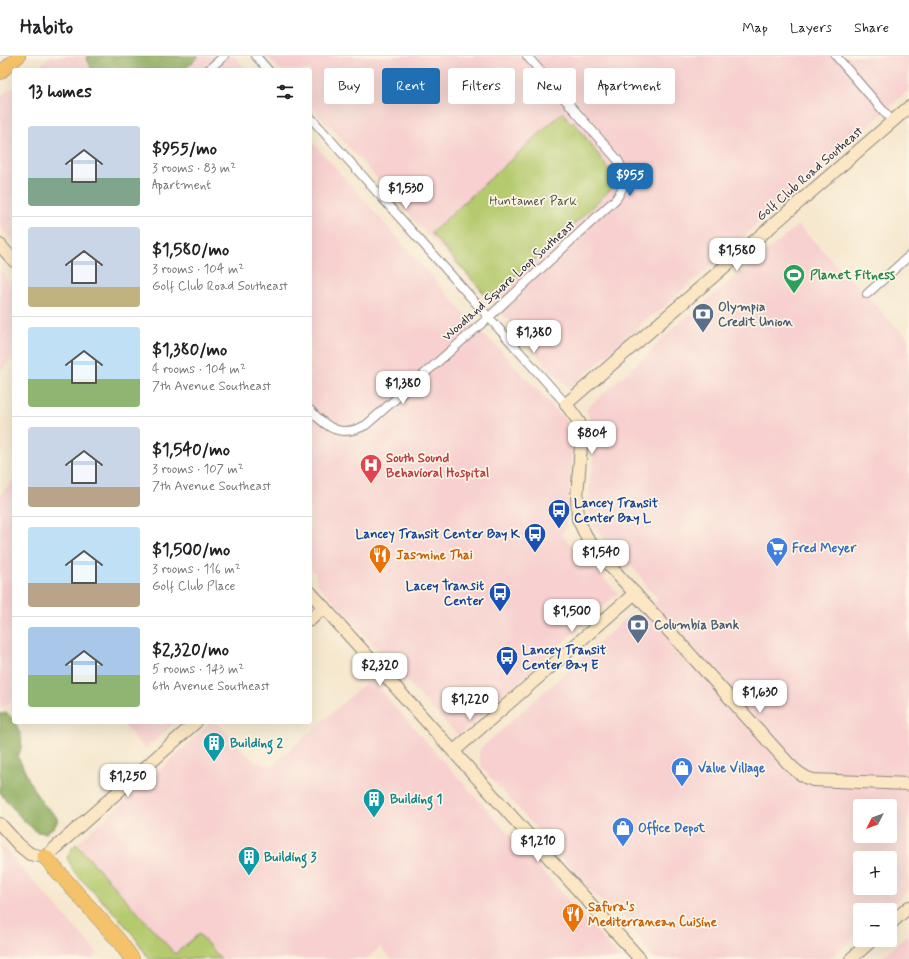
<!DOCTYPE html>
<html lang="en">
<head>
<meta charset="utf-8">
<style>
	body { margin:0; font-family:Mynerve,sans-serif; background:#f2f2f2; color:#202124; height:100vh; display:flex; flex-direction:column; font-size:15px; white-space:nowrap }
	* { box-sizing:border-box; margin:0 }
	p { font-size:13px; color:#757577 }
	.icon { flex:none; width:22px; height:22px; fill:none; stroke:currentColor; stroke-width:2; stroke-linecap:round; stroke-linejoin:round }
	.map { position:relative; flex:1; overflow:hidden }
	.sheet { position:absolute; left:12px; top:12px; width:300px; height:656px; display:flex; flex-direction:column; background:#fff; border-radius:4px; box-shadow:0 4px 16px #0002 }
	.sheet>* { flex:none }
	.top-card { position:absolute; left:324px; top:12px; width:380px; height:36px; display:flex; gap:8px }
	.needle { width:26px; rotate:228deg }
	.tools { position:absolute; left:853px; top:743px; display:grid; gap:8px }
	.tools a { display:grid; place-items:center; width:44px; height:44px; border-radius:4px; background:#fff; box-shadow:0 4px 16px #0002; font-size:20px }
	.price { position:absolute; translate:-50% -34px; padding:0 9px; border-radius:8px; background:#fff; color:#222; font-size:13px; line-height:26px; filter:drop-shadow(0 1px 2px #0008) }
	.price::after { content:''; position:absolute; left:50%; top:24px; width:12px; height:9px; margin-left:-6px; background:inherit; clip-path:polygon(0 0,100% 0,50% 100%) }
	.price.current { background:#1f6fb2; color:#fff }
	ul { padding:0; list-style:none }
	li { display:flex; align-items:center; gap:12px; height:100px; padding:0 16px }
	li+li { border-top:1px solid #e0e0e0 }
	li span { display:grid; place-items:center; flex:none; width:112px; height:80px; border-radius:4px; color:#555 }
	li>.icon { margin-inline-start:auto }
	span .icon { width:48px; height:48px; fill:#fffc; stroke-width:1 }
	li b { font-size:17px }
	h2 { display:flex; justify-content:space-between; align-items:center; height:48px; padding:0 16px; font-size:17px }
	.tag { padding:0 14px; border-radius:4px; background:#fff; box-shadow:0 4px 16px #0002; font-size:14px; line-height:36px }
	.tag.current { background:#1f6fb2; color:#fff }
	header { display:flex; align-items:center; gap:24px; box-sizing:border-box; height:56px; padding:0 20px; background:#fff; border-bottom:1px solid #e0e0e0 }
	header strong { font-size:19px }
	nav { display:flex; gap:22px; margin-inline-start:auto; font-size:14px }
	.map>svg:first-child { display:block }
</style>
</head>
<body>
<header>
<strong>Habito</strong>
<nav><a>Map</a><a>Layers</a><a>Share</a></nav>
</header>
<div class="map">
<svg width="909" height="903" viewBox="0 0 909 903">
	<rect width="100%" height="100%" fill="#fcf5e5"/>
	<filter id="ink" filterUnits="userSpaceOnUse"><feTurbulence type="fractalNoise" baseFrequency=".025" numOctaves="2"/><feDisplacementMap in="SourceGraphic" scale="8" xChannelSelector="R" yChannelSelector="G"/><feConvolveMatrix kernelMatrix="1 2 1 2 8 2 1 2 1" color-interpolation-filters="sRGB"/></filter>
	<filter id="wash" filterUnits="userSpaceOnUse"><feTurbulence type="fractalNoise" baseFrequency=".012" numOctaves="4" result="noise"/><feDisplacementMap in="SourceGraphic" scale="16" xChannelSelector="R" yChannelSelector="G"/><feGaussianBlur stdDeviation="0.9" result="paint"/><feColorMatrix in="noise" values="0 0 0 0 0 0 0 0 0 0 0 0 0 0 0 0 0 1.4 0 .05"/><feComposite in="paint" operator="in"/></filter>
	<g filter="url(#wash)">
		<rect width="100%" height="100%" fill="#f6e8cf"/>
		<g fill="#f7d0cf" fill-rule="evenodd">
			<path d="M50,0h184l14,14h-213z"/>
			<path d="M267,0h642v34l-252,223 -11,6 -10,11 -67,58 -21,-21 -37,-43 -2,-6h-4l-15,-18 -63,-66 -117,-130v-34h-30z"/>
			<path d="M14,30v156l-14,-16v-130z"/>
			<path d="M310,83l176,199 7,4 75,81 5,14 -7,91 -5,6 24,26 33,33 -160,143 -73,-78 -68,-75 -2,-10 -5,-6z"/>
			<path d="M798,169l111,115v549l-23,21h-26v24l-5,2 -26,23h-175l-5,-6 -15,-24v-7l-21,-13 -7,-2 -124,-139 -2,-7 -1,-8 2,-5 149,-133h8l21,-17 -11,-9 -9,-15 -28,-27 -18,-22 -4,-13 1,-34 4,-16 -3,-11 3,-16 -8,-26 64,-57 12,-14zM860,750h30v30h-30zM860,802h30v30h-30z"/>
			<path d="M0,215l14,15v72l-14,13z"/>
			<path d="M14,425v217l-14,12v-216z"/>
			<path d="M370,623l67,75 184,205h-230l-11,-12 -14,12h-145l-22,-25 -24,20 -99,-110 80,-70 55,-52h6l38,40 17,4z"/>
			<path d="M121,666h55l-31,27z"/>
			<path d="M0,788l98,109 -6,6h-92z"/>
			<path d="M909,877v26h-29l17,-15z"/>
		</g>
		<g fill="#b5ca6e" stroke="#6c7654">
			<path d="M563,56l8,12 3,-2 39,53 -1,13 -46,44 -76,68 -59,-67z"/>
			<path d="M76,788l99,110 24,-20 22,25h-72l-15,-23 -15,-18 -44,-45 -8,-15 6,-11z"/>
		</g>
		<g fill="#90ae61" stroke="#59684e">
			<path d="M86,0h113l-15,14h-92z"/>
			<path d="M7,657l7,7v2h1c7,14 9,20 3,35 8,15 13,31 24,45 5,7 12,10 16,18l-3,6 -9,7 -9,-1 -14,-12 -23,-27v-79z"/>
		</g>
	</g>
	<g filter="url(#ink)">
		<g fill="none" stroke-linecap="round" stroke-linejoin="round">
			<g stroke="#8c8585" stroke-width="10">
				<g id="street">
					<path d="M256,0l12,14"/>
					<path d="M836,0l56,65"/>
					<path d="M208,14l16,-14"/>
					<path d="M310,61l256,287"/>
					<path d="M867,238l42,-38"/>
					<path d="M310,354c18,19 31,28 56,15l123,-108 127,-118c10,-14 11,-25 1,-40l-90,-103"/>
				</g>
			</g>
			<g stroke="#8c8585" stroke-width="14">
				<g id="secondary">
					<path d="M909,51l-343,297 13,18 3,11 -5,64 1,22 9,19 12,16 120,132 68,76c8,9 15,15 26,18l96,4"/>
					<path d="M0,189l14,16"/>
					<path d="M310,536l330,367"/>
					<path d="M310,564l14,-13"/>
					<path d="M454,695l181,-158"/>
					<path d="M0,768l19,21 11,9 15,3 151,-135"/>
					<path d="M890,868l19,-17"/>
					<path d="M851,903l21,-19"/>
				</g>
			</g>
			<g stroke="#8c8585" stroke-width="14">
				<path id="primary" d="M0,17l19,-17"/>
			</g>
			<g stroke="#8c8585" stroke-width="16">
				<path id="highway" d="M45,801l74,84 13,18"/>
			</g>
			<use href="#street" stroke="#fff" stroke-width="8"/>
			<use href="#secondary" stroke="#fbe7c3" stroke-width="12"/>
			<use href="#primary" stroke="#f4c26a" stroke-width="13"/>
			<use href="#highway" stroke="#f4c26a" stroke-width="15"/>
		</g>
	</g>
	<defs>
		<g id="stadium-pin" transform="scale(1.15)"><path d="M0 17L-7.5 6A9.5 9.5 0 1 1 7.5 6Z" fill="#2e9e5b" stroke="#fcf5e5"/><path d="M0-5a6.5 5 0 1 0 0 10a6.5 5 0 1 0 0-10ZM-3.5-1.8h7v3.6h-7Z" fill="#fff"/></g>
		<g id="bank-pin" transform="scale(1.15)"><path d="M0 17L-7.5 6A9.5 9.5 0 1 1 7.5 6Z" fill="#5c6f8a" stroke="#fcf5e5"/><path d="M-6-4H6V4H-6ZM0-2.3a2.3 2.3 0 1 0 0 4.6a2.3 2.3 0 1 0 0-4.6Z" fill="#fff"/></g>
		<g id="hospital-pin" transform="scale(1.15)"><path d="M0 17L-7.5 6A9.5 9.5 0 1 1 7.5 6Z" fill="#e0444e" stroke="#fcf5e5"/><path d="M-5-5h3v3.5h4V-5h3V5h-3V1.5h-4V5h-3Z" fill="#fff"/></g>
		<g id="bus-pin" transform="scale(1.15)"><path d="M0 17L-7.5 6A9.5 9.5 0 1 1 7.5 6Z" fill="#1a4fb4" stroke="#fcf5e5"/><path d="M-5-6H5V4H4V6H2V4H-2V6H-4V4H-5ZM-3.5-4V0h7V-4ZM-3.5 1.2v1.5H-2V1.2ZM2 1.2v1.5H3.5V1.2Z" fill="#fff"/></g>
		<g id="supermarket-pin" transform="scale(1.15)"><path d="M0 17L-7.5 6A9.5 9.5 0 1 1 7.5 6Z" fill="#3f7fe0" stroke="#fcf5e5"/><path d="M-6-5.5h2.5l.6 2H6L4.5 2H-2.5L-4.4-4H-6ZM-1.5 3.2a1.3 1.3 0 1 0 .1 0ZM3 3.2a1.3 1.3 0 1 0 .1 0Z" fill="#fff"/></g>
		<g id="restaurant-pin" transform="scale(1.15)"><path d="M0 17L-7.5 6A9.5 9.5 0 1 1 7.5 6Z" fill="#e8710a" stroke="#fcf5e5"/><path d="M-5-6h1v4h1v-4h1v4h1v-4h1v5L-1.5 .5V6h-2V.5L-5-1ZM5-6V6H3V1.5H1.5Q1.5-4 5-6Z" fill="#fff"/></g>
		<g id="building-pin" transform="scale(1.15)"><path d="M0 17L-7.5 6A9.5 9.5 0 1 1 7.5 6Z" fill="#0f9aa8" stroke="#fcf5e5"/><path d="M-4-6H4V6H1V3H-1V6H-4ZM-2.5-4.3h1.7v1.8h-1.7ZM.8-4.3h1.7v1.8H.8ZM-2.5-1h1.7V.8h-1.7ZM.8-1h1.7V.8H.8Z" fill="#fff"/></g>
		<g id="shop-pin" transform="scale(1.15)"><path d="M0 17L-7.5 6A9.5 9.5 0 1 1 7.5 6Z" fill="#3f7fe0" stroke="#fcf5e5"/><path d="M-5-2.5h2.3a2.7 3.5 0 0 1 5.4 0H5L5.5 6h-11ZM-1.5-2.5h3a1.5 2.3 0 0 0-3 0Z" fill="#fff"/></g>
	</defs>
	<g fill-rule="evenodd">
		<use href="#stadium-pin" x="794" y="219"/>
		<use href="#bank-pin" x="703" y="258"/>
		<use href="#hospital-pin" x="371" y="409"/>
		<use href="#bus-pin" x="559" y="454"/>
		<use href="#bus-pin" x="535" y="478"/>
		<use href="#supermarket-pin" x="777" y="492"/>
		<use href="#restaurant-pin" x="380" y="499"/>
		<use href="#bus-pin" x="500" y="537"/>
		<use href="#bank-pin" x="638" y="569"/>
		<use href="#bus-pin" x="507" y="601"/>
		<use href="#building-pin" x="214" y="687"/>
		<use href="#shop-pin" x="682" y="712"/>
		<use href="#building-pin" x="374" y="743"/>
		<use href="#shop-pin" x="623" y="772"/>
		<use href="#building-pin" x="249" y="801"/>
		<use href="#restaurant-pin" x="573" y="858"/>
	</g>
	<g text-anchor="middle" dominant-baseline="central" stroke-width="3.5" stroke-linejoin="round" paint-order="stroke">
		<g font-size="13" fill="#22223b" stroke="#fcf5e5">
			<text transform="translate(810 118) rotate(-41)">Golf Club Road Southeast</text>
			<text transform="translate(509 225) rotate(-42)">Woodland Square Loop Southeast</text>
		</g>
		<g font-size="13" fill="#4e544a" stroke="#fcf5e5">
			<text x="533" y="145">Huntamer Park</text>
		</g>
		<g font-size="13" font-weight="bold" fill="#27864d" stroke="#fcf5e5" text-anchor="start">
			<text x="810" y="219">Planet Fitness</text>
		</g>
		<g font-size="13" font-weight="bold" fill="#4e5e75" stroke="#fcf5e5" text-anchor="start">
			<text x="718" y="251">Olympia<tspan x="718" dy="15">Credit Union</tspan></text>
			<text x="654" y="569">Columbia Bank</text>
		</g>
		<g font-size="13" font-weight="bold" fill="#be3a42" stroke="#fcf5e5" text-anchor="start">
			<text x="386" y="402">South Sound<tspan x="386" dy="15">Behavioral Hospital</tspan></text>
		</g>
		<g font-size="13" font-weight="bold" fill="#164399" stroke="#fcf5e5" text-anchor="start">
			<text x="574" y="447">Lancey Transit<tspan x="574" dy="15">Center Bay L</tspan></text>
			<text x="520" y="478" text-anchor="end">Lancey Transit Center Bay K</text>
			<text x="484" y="530" text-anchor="end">Lacey Transit<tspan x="484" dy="15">Center</tspan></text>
			<text x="522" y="594">Lancey Transit<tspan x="522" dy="15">Center Bay E</tspan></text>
		</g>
		<g font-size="13" font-weight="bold" fill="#366cbe" stroke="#fcf5e5" text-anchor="start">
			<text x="792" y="492">Fred Meyer</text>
			<text x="698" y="712">Value Village</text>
			<text x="638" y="772">Office Depot</text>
		</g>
		<g font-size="13" font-weight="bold" fill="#c56008" stroke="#fcf5e5" text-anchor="start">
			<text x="396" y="499">Jasmine Thai</text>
			<text x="588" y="851">Safura's<tspan x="588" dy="15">Mediterranean Cuisine</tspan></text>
		</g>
		<g font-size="13" font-weight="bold" fill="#0d838f" stroke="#fcf5e5" text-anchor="start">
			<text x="230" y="687">Building 2</text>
			<text x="390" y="743">Building 1</text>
			<text x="264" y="801">Building 3</text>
		</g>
	</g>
</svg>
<div class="tools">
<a><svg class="needle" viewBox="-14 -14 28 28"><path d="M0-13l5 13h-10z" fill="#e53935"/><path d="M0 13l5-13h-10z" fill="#757577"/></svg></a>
<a>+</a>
<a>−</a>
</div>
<b class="price current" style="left:630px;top:141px">$955</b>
<b class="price" style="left:406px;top:154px">$1,530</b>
<b class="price" style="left:737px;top:216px">$1,580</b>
<b class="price" style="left:534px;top:298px">$1,380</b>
<b class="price" style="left:403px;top:349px">$1,380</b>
<b class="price" style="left:592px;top:399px">$804</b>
<b class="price" style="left:601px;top:518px">$1,540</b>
<b class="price" style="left:572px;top:577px">$1,500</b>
<b class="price" style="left:380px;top:631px">$2,320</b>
<b class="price" style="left:760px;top:658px">$1,630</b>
<b class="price" style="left:470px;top:665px">$1,220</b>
<b class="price" style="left:128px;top:742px">$1,250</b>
<b class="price" style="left:538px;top:807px">$1,210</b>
<div class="top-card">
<a class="tag">Buy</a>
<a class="tag current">Rent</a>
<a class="tag">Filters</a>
<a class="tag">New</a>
<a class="tag">Apartment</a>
</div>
<section class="sheet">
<h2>13 homes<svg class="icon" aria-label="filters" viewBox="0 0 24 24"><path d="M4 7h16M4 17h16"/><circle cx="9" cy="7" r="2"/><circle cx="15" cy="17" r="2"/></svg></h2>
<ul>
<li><span style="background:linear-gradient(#c9d6e8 65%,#7fa58c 0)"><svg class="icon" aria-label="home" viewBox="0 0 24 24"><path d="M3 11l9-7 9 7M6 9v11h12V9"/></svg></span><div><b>$955/mo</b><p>3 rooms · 83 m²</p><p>Apartment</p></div></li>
<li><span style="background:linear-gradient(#c9d6e8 75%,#c2b280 0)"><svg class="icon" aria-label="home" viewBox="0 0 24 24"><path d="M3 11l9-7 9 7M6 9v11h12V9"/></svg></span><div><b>$1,580/mo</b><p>3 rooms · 104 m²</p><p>Golf Club Road Southeast</p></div></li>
<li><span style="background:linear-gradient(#bfe0f5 65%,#8fb573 0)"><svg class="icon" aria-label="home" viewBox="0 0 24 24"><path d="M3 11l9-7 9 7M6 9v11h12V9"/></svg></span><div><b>$1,380/mo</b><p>4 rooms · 104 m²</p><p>7th Avenue Southeast</p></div></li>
<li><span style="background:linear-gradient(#c9d6e8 75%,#b9a48a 0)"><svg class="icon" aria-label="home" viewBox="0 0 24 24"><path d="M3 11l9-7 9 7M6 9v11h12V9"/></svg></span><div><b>$1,540/mo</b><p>3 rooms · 107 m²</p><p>7th Avenue Southeast</p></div></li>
<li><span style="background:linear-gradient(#bfe0f5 70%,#b9a48a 0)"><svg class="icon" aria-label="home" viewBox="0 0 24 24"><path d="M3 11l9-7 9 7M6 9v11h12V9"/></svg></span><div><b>$1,500/mo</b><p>3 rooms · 116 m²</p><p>Golf Club Place</p></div></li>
<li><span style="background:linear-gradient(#a9c7e8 60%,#8fb573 0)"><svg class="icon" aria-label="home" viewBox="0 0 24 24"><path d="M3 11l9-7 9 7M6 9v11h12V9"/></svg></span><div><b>$2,320/mo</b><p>5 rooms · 143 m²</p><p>6th Avenue Southeast</p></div></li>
</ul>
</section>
</div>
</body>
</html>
